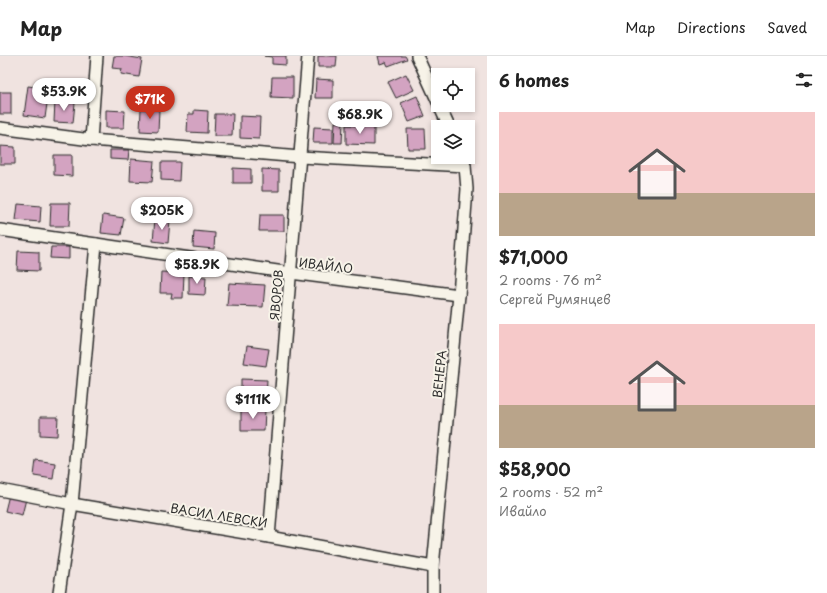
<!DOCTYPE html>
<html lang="en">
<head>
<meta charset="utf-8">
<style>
	body { margin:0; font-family:"Playpen Sans",sans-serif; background:#f6f6f6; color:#222; height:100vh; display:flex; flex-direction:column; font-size:15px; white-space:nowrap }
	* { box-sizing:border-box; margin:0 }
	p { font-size:13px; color:#767676 }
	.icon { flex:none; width:22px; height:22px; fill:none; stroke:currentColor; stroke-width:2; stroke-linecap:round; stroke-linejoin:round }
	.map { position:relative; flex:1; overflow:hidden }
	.details { display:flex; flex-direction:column; background:#fff; width:340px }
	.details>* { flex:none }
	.buttons { position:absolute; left:431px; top:12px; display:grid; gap:8px }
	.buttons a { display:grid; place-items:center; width:44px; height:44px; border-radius:0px; background:#fff; box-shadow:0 2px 6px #0003; font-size:20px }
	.price { position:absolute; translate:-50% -34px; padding:0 9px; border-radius:14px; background:#fff; color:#222; font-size:13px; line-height:26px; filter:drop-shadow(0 1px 2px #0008) }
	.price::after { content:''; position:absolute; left:50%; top:24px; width:12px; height:9px; margin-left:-6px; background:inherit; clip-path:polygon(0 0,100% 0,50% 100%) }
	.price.on { background:#c8321e; color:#fff }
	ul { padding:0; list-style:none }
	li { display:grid; align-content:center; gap:8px; height:212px; padding:0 12px }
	li span { display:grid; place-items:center; height:124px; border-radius:0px; color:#555 }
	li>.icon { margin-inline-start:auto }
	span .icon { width:72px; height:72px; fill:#fffc; stroke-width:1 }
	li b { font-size:17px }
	h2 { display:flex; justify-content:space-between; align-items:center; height:48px; padding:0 12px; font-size:17px }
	header { display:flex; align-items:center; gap:24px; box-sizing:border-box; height:56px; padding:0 20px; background:#fff; border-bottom:1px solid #e0e0e0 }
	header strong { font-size:19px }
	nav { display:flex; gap:22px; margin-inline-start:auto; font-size:14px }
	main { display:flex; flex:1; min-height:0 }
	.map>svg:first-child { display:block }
</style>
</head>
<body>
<header>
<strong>Map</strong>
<nav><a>Map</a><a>Directions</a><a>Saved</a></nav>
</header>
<main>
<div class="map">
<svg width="487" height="537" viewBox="0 0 487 537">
	<rect width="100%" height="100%" fill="#f0e3e0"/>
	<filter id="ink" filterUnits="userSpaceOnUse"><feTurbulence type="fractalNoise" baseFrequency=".025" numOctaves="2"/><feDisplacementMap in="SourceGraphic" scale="8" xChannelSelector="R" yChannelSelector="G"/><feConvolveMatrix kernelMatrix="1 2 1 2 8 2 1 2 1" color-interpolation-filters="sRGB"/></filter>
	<g filter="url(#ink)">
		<g fill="#d3a3c1" stroke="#2b2b2b">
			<path d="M114,0h10l18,3 -3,18 -18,-3 1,-5 -10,-1z"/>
			<path d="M264,0h22v9l-14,-1v-7z"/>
			<path d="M318,0h19l-1,11h-18z"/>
			<path d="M378,0h27l2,3 -19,7 -2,-4 -6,2z"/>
			<path d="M406,18l8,16 -18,8 -8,-16z"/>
			<path d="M272,21h21v21l-22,-1z"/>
			<path d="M316,23l17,1v18h-18z"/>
			<path d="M28,30l21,3 -4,29 -21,-3z"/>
			<rect x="0" y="36" width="11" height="22"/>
			<path d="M417,40l8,20 -16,6 -8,-19z"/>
			<path d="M55,45l20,2 -2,20 -19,-1z"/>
			<path d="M141,53l18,1 -1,22 -18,-1z"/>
			<path d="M106,54l19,1 -1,17h-18z"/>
			<path d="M194,54l14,1 -1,22 -20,-1 1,-18h6z"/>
			<path d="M215,58h18l-1,22h-18z"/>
			<path d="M240,60l20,1 -1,22 -19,-1z"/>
			<path d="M335,66l8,1 -1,20h-8z"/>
			<path d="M346,69l28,1v19l-28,-1z"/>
			<path d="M314,71l19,1v15h-20z"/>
			<path d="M407,73h18l1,20h-18z"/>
			<path d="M0,90l15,1v17h-15z"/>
			<path d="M110,94h19l-1,10 -18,-1z"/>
			<path d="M54,99h18v21l-18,-1z"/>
			<path d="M131,103l23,2 -2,21 -22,-1z"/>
			<path d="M161,106h19l-1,19 -18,-1z"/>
			<path d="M233,112l18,1v14h-18z"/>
			<path d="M262,113l17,1v21h-17z"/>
			<path d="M51,147h19l-1,23h-19z"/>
			<path d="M18,148l23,2 -1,16 -24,-2z"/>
			<path d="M103,159l21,3 -3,17 -20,-2z"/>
			<path d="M260,159h24v16h-25z"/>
			<path d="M155,163l15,1 -2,23 -15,-2z"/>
			<path d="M194,175l21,2 -1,16 -21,-2z"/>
			<path d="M51,191h18v12l-19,-1z"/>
			<path d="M18,195l21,1v19l-22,-1z"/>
			<path d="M161,216l23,1 -1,25h-12l1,-5h-12z"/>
			<path d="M189,220l17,1 -1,18 -16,-1z"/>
			<path d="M229,227l36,2 -2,22 -36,-1z"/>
			<path d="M247,290l22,3 -3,17 -22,-3z"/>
			<path d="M241,323l26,1 -1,20 -25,-1z"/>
			<path d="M241,353l24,1 -1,21h-23z"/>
			<path d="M40,361h18l-1,19 -17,-1z"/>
			<path d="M36,404l19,3 -2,16 -19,-3z"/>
			<path d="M9,439l17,4 -4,16 -17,-4z"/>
		</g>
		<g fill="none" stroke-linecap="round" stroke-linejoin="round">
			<g stroke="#2b2b2b" stroke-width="14">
				<g id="minor">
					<path d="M417,0l21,46"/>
					<path d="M439,49l10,22"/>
					<path d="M0,72l91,12 209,17 165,9"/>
					<path d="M91,84l6,-84"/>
					<path d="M0,174l96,14 195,29 168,22"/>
					<path d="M0,434l72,14 197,33 164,30"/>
					<path d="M269,481l39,-481"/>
					<path d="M59,537l13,-89 24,-260"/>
					<path d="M433,537v-26l26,-272 8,-106 -2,-23 -3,-9"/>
				</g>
			</g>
			<use href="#minor" stroke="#f7f3e8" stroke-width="11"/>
		</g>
	</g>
	<g text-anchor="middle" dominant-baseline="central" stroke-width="4" stroke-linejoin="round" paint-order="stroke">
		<g font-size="12" fill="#2b2b2b" stroke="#f7f3e8">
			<text transform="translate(326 209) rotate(7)">ИВАЙЛО</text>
			<text transform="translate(276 239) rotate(-85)">ЯВОРОВ</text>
			<text transform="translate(439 318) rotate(-84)">ВЕНЕРА</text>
			<text transform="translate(219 459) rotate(9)">ВАСИЛ ЛЕВСКИ</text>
		</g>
	</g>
</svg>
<div class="buttons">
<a><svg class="icon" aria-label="locate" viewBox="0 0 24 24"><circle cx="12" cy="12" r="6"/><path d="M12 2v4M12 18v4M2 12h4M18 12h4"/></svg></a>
<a><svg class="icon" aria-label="layers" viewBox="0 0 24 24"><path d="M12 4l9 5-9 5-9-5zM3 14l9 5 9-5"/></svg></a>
</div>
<b class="price" style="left:64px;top:56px">$53.9K</b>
<b class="price on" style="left:150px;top:64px">$71K</b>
<b class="price" style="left:360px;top:79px">$68.9K</b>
<b class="price" style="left:162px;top:175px">$205K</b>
<b class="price" style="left:197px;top:229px">$58.9K</b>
<b class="price" style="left:253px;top:364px">$111K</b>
</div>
<section class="details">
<h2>6 homes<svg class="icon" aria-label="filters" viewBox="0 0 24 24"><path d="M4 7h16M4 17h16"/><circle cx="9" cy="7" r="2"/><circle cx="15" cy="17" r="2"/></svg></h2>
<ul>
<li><span style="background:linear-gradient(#f6c9c9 65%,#b9a48a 0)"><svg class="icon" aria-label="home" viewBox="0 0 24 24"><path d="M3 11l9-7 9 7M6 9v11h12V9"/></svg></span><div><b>$71,000</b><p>2 rooms · 76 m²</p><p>Сергей Румянцев</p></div></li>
<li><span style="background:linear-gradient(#f6c9c9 65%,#b9a48a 0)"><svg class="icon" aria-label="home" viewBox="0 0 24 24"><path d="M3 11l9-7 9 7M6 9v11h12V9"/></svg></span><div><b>$58,900</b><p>2 rooms · 52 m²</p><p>Ивайло</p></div></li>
</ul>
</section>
</main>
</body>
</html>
